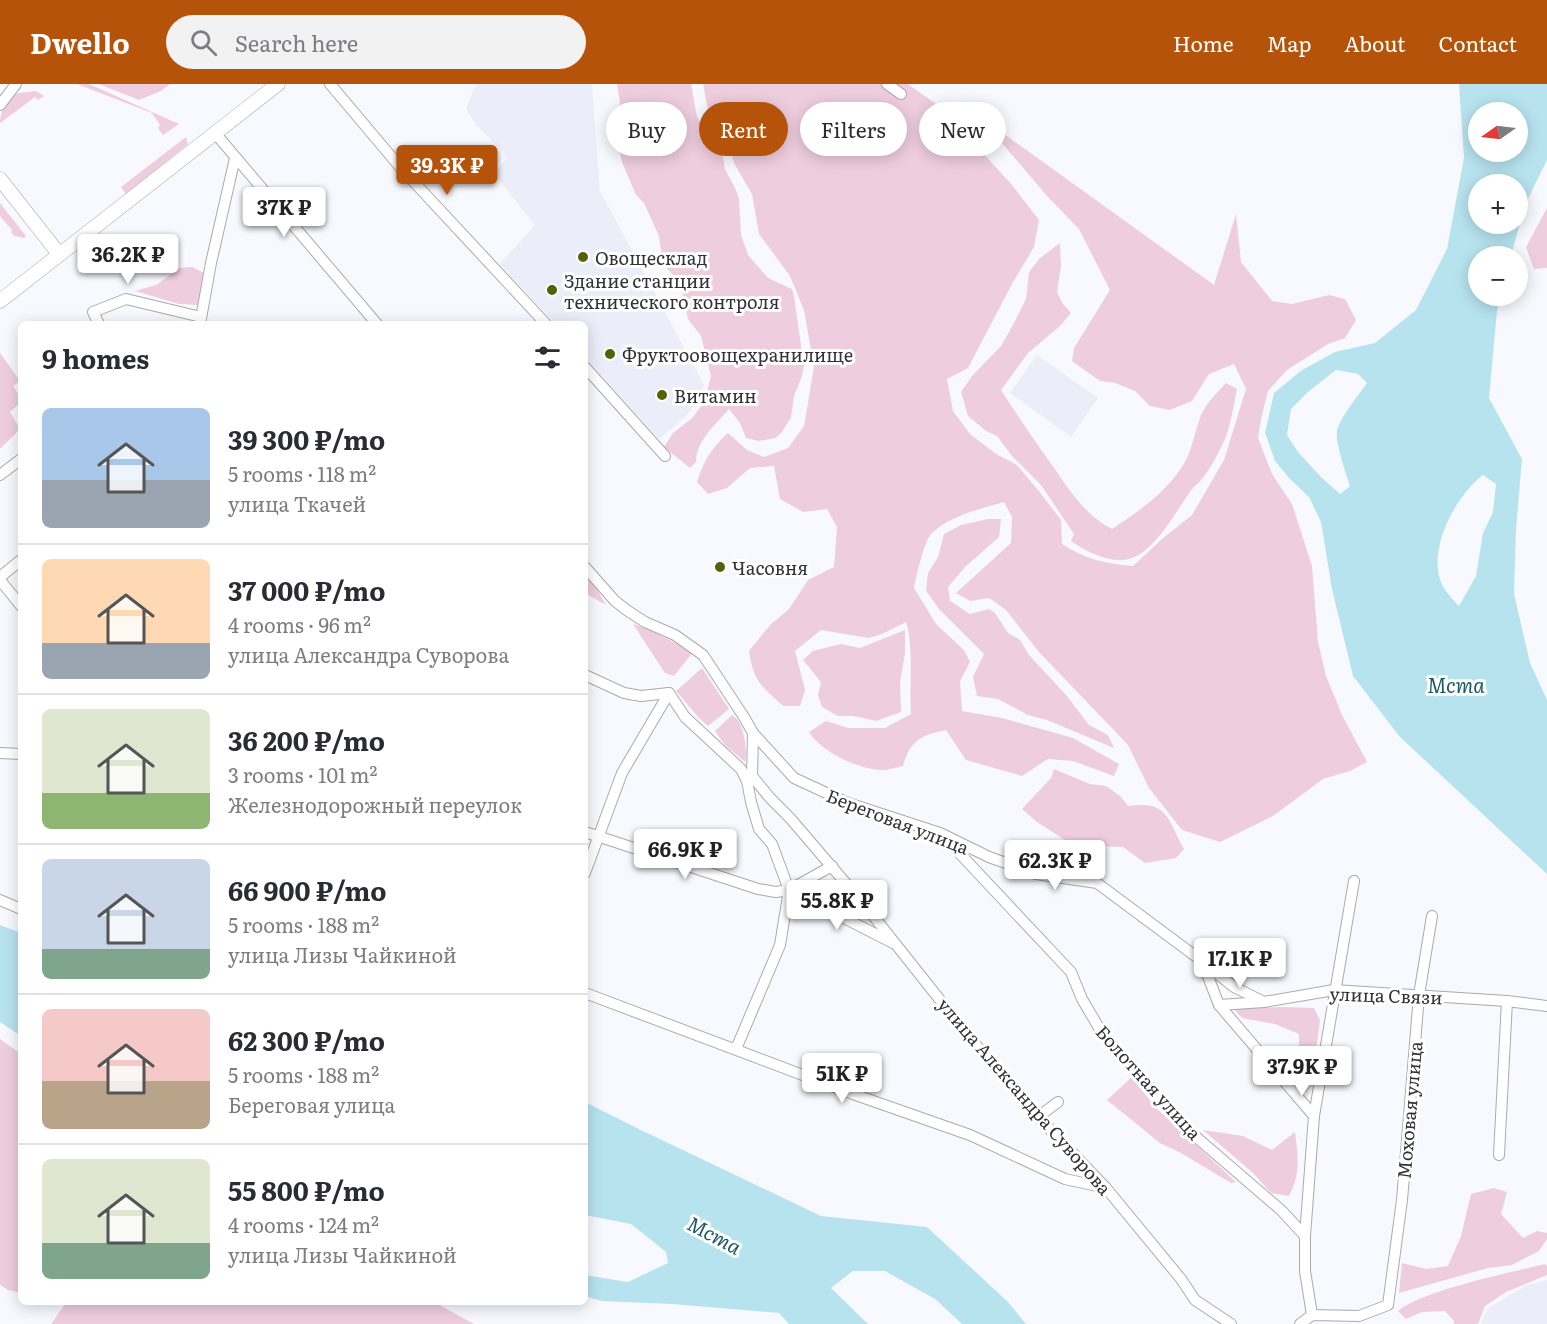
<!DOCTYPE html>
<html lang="en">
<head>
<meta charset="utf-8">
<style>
	body { margin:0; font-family:Literata,serif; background:#f2f2f3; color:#2b2b33; height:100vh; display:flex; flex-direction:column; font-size:22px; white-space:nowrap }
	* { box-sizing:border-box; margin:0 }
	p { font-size:20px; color:#7c7c81 }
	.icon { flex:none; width:33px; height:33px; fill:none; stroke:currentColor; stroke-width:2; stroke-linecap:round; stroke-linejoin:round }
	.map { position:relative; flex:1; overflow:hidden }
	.panel { position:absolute; left:18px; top:237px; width:570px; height:984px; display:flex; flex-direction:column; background:#fff; border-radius:9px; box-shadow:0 3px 15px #0003 }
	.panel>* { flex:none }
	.banner { position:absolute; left:606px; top:18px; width:570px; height:54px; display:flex; gap:12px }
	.needle { width:39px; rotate:256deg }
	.fabs { position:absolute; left:1468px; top:18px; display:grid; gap:12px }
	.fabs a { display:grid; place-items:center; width:60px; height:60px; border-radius:50%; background:#fff; box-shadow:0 3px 15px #0003; font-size:30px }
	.price { position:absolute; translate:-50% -51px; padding:0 14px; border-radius:6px; background:#fff; color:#222; font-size:20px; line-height:39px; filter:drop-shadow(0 2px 3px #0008) }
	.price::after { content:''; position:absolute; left:50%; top:36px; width:18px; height:14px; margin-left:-9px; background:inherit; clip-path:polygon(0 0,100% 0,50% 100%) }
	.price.selected { background:#b45309; color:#fff }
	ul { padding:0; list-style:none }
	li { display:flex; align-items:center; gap:18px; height:150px; padding:0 24px }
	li+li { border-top:2px solid #e1e1e2 }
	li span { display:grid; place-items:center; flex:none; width:168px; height:120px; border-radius:9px; color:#555 }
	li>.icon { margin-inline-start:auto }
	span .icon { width:72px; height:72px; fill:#fffc; stroke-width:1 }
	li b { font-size:26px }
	h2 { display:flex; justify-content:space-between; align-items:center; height:72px; padding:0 24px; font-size:26px }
	.chip { padding:0 21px; border-radius:27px; background:#fff; box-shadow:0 3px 15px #0003; font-size:21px; line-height:54px }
	.chip.selected { background:#b45309; color:#fff }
	header { display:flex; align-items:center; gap:36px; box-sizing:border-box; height:84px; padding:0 30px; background:#b45309; color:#fff }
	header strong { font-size:28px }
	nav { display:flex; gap:33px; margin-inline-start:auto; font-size:21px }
	.search { width:420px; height:54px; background:#f2f2f3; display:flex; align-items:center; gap:15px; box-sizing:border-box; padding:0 21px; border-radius:33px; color:#7c7c81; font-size:22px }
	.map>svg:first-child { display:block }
</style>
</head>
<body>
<header>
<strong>Dwello</strong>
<div class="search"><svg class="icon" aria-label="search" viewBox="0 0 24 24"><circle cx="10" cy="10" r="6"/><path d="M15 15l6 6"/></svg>Search here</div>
<nav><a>Home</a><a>Map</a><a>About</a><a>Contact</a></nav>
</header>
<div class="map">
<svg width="1547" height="1240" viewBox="0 0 1547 1240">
	<rect width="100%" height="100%" fill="#f8f9fe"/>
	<g fill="#ebedf9">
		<path d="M476,0h116l8,107 104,194 -4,13 -15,19 -26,22 -74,-82v-33h-30l-55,-60 35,-39 -41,-51 12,-15 -2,-7 -27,-26 -11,-17z"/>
		<path d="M1037,271l61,43 -27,39 -61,-44z"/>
		<path d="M1547,1196v44h-66l6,-15 40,-24z"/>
	</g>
	<g fill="#eecddf">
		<path d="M77,0h12l90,40 -16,11 -5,-7 2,-3 -8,-12z"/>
		<path d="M99,0h71l-9,7 -22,9z"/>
		<path d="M617,0h74l6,33 25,35 3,17 11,21 3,9 2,36 7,20 20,23 24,11 2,7 10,71 -3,12 -7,17 -3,22 -10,15 -6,5 -16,3 -13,-3 -6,-15 -11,-14c-14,16 -33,32 -33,53l-6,6 -26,-21 9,-14 18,-14 9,-11 5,-8 6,-24 -10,-40 -13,-17 -5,-24 -10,-20 -10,-11 -4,-28 -15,-33 -8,-8 -14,-33 -8,-34 6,-25z"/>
		<path d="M703,0h205l28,20 24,24 52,57 27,35 -5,27 -22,37 -44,84 -21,11 6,32 17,23 26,20 21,11 21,25 23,30 1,24c23,15 44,20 71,22l29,-27 30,-24 32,-55 22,-71 -12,-25 -25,10 -17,27 -22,9 -20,-4 -15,-15 -20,-8 -15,-2 -28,-20 2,-13 36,-58 -31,-61 -32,-33 -68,-80 235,169 22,-71 5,48 31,39 20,3 37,-9 16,4 11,21 -11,18 -17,6 -41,26 -19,21 -7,28 -3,19 14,36 20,30 20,62 6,76 8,34 17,41 24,45 -17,9 -27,8 -50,37 -53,26 -38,-12 -33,-42 -21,-43 -89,-93 -33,-42 -17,-12 -19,3 -14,-8 55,-50 1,-26 -8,-15c-24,7 -55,14 -73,32 -7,8 -15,43 -17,54l22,36 28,26 6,12 -10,19 2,30 40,7 71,20 46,26 -5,12 -41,-15 -25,-2 -26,17 -56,-16 -20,-30c-25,5 -36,11 -43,36 -6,1 -12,3 -18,4 -24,1 -64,-18 -76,-38l17,-11 22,7h37l26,-14c-2,-28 3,-67 -5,-92l-24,12 -13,4 -48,-8 -26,21 10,39 -5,16h-17c-22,-21 -29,-23 -34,-55l21,-26 19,-16 19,-29 26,-13 3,-40 -10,-18 -24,3 -23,-13 -6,-33 -24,2 -23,20 -19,6 -11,-12c6,-20 15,-35 31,-49l19,17 17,7 24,-9 16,-22 10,-59 -10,-57 -14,-34 -31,-42 -7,-40 -17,-29 -12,-36 -15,-19z"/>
		<path d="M36,7l8,5 -6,4 -3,-3 -35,26c0,-8 6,-27 16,-29 6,-2 14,-2 20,-3z"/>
		<path d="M186,53l2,7 -62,50 -5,-7z"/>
		<path d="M0,119l26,33 -2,2 -10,-2 -3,-4 1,-2 -12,-14z"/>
		<path d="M1547,124v60l-13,1 -8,-22z"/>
		<path d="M1060,159l1,23 -4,26 6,12 8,9 -11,13 -32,27 -27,37c17,26 34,52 53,78 17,24 31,47 58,61 27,-18 58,-39 74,-69 8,-15 11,-41 19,-52 5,-9 14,-17 21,-25l11,6c-3,16 -6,34 -12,50 -6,13 -14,29 -23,40 -3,4 -7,6 -10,10 -15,20 -40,70 -69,71 -18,1 -38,-9 -52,-19l3,-7 -33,-49 -29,-29 -15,-20 -11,-5 -18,-15 -7,-24 11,-16 29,-30 13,-23 12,-24 3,-27 11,-14z"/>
		<path d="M192,183l12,6 -2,22 -4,10 -19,-1 -44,-13 21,-6 24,-17z"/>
		<path d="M0,269l20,28 -7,5 8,12v4l-11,10 10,17 -20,20z"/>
		<path d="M988,435h13l-2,18 -34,30 -17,20 2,14 20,13 19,-5 6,4 13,20 12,7 9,15 38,41 22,29 19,10 6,13 -67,-28 -19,-5 -30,-16 -21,-3 -4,-19 11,-23 -45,-45 -13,-18 2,-18 10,-16 6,-23 17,-9z"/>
		<path d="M585,489l10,13 11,19 -21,-12z"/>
		<path d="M633,540l15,5 45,23 -19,24 -9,-3z"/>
		<path d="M905,546v23l-5,30 1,29 -25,9 -22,-5h-16l-16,-9 -4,-12 3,-13 -18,-22 10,-9 28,-7 19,4z"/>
		<path d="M702,584l27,41 -21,17 -9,-8 -23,-27z"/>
		<path d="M732,631c3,3 6,4 7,7 5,8 9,32 6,40l-20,-17 -10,-14z"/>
		<path d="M1054,685l36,15 16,2 14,10 8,10c41,-6 39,13 56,43l-8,9 -31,5 -22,-16 -31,-1 -24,-4 -31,-20 -15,-13 29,-31z"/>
		<path d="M1283,923l31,1 6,12 -7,53 -6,19 -10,-2 -22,-34 24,-4v-18l-24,-10 -33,-6 -8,-9z"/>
		<path d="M0,955l21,15v239l-13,-3 -8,-5z"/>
		<path d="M1132,993l24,31 80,74 -5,1 -50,-30 -21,-10 -53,-43z"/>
		<path d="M1203,1046l40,6 29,14 23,-18c3,25 6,41 -6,64l-18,-3 -18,-20z"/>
		<path d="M1494,1104l13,4 -6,22 22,24 14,-7 10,2v6l-8,12 -27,14 -24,3 -89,25 3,-30 24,6 22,-3 13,-30 10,-42z"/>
		<path d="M1545,1180l2,2v9l-41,17 -21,14 -7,18h-24v-3l-9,-10 -23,1 -16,7 -8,-8c25,-21 111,-38 147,-47z"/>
		<path d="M63,1218h371l40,22h-423l15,-21z"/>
	</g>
	<g fill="#b7e3ef" fill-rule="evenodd">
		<path d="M1459,0h88v76l-22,45 -14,51h-32v40h22l-4,15 -8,87 33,61 -6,70 -2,65 16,69 17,37v174l-148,-138 -46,-60 -21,-87 -11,-67 -12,-25 -20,-19 -14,-17 -10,-28 9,-40 28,-23 33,-18 40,-9 41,-33 31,-61 17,-91zM1479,28h39v40h-39zM1479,100h39v40h-39zM1336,286l22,4 9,9c-7,10 -28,36 -30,48 -2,11 9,43 13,55l-10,8 -19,-17 -23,-25 -11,-17 4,-26 17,-17zM1483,391l13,9 -3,28 -10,21 -7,43 -17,30c-5,-5 -11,-12 -15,-18 -20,-34 11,-92 39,-113z"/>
		<path d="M0,841l21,8v103l-21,-14z"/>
		<path d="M585,1018l58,29 178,85 106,11 81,75 18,22h-64l-27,-25 -50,-28h-32l-22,17 37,36h-79l-10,-11 -107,-9 -71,-3 -16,-5v-21l43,7 40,-19 -2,-11 -35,-28 -46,-9z"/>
	</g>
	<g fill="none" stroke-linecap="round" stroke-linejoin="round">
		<g stroke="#aaaaaf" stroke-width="12">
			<g id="minor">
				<path d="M330,0l70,83 146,157"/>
				<path d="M887,0l14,10"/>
				<path d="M0,21l16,-21"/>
				<path d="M215,49l162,191"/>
				<path d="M99,240l-6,-12 33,-13 75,18"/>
				<path d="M200,240l11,-61 24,-105"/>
				<path d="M585,283l80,89"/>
				<path d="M0,391l21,-16"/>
				<path d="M585,483l30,34 13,10 17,11 30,13 28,20 41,62 9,16 -1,43 18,22 20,20 77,90 108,136 63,73 68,71 75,91 14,21 36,24"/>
				<path d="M0,493l21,-17"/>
				<path d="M0,496l21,26"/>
				<path d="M585,591l39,18 17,3 28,-3 16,24 56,52 6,12 4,21 8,27 13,15 17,46"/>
				<path d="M753,649l41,45 54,25 92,30 49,24 47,17 61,9 105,78 17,44 95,111"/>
				<path d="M0,669l21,1"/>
				<path d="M585,748l173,57 18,3 13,-2 104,53"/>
				<path d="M947,756l124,132 11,27 20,34 86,97 94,81 23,25"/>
				<path d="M585,789l37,-100 47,-80"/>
				<path d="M0,816l21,9"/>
				<path d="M1204,879l30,24 30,15 70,-12 173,11 40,5"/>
				<path d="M585,909l268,101 117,41 95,44 41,9"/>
				<path d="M1219,921l45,-3"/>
				<path d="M736,965l44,-104 9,-55 43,-24"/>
				<path d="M1038,1033l20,-15"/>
				<path d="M1499,1071l8,-154"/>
				<path d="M1312,1231l-7,-44v-35l9,-120 40,-235"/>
				<path d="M1300,1240l12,-9 47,1 29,-11 14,-105 17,-205 13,-79"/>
			</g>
		</g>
		<g stroke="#aaaaaf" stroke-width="15">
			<g id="major">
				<path d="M0,95l59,75"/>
				<path d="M0,217l278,-217"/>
			</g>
		</g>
		<use href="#minor" stroke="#fff" stroke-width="10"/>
		<use href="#major" stroke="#fff" stroke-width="14"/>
	</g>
	<g fill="#526208" stroke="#fff" stroke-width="2">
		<circle cx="583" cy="173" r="6"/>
		<circle cx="552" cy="206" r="6"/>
		<circle cx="610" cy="270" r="6"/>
		<circle cx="662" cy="311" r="6"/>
		<circle cx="720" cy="483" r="6"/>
	</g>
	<g text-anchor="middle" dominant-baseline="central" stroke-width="6" stroke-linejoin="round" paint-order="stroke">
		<g font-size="18" fill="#323234" stroke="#fff" text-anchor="start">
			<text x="595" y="173">Овощесклад</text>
			<text x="564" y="196">Здание станции<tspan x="564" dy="21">технического контроля</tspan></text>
			<text x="622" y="270">Фруктоовощехранилище</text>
			<text x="674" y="311">Витамин</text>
			<text x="732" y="483">Часовня</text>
		</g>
		<g font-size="18" fill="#323234" stroke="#fff">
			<text transform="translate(898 737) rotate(21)">Береговая улица</text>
			<text transform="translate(1386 911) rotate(2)">улица Связи</text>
			<text transform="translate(1149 998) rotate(48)">Болотная улица</text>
			<text transform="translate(1025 1012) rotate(49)">улица Александра Суворова</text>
			<text transform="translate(1409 1026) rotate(-85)">Моховая улица</text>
		</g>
		<g font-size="20" font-style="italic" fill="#1c5764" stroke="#fff">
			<text x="1456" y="600">Мста</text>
			<text transform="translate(715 1150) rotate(28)">Мста</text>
		</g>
	</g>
</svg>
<div class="fabs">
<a><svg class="needle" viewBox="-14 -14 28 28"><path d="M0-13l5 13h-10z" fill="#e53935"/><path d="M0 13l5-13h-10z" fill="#7c7c81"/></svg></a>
<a>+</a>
<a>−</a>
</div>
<b class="price selected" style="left:447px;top:112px">39.3K ₽</b>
<b class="price" style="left:284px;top:154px">37K ₽</b>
<b class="price" style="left:128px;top:201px">36.2K ₽</b>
<b class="price" style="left:685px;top:796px">66.9K ₽</b>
<b class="price" style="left:1055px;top:807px">62.3K ₽</b>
<b class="price" style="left:837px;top:847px">55.8K ₽</b>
<b class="price" style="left:1240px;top:905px">17.1K ₽</b>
<b class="price" style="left:1302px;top:1013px">37.9K ₽</b>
<b class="price" style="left:842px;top:1020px">51K ₽</b>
<div class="banner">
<a class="chip">Buy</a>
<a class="chip selected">Rent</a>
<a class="chip">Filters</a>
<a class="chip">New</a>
</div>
<section class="panel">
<h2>9 homes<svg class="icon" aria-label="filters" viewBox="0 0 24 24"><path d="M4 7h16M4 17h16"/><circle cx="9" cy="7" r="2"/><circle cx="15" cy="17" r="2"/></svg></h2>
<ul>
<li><span style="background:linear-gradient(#a9c7e8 60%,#9aa5b1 0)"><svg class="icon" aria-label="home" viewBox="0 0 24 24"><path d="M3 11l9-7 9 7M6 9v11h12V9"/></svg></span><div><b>39 300 ₽/mo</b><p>5 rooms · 118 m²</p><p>улица Ткачей</p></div></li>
<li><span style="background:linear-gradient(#ffd9b3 70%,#9aa5b1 0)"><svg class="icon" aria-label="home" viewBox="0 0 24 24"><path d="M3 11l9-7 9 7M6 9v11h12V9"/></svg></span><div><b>37 000 ₽/mo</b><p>4 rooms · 96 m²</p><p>улица Александра Суворова</p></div></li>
<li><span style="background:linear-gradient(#dfe7d0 70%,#8fb573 0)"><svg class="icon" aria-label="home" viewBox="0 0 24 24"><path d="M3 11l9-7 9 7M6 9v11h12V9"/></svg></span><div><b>36 200 ₽/mo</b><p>3 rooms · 101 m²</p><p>Железнодорожный переулок</p></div></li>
<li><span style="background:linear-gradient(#c9d6e8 75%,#7fa58c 0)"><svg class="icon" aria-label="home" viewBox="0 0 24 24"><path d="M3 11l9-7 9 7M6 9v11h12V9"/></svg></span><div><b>66 900 ₽/mo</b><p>5 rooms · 188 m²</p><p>улица Лизы Чайкиной</p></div></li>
<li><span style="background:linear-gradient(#f6c9c9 60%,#b9a48a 0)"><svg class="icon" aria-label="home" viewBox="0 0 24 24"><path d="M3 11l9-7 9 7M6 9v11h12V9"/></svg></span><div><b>62 300 ₽/mo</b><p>5 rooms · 188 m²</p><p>Береговая улица</p></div></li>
<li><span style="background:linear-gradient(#dfe7d0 70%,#7fa58c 0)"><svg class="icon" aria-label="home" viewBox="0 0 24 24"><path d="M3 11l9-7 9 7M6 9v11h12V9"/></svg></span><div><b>55 800 ₽/mo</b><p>4 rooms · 124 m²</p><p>улица Лизы Чайкиной</p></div></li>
</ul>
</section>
</div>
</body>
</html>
